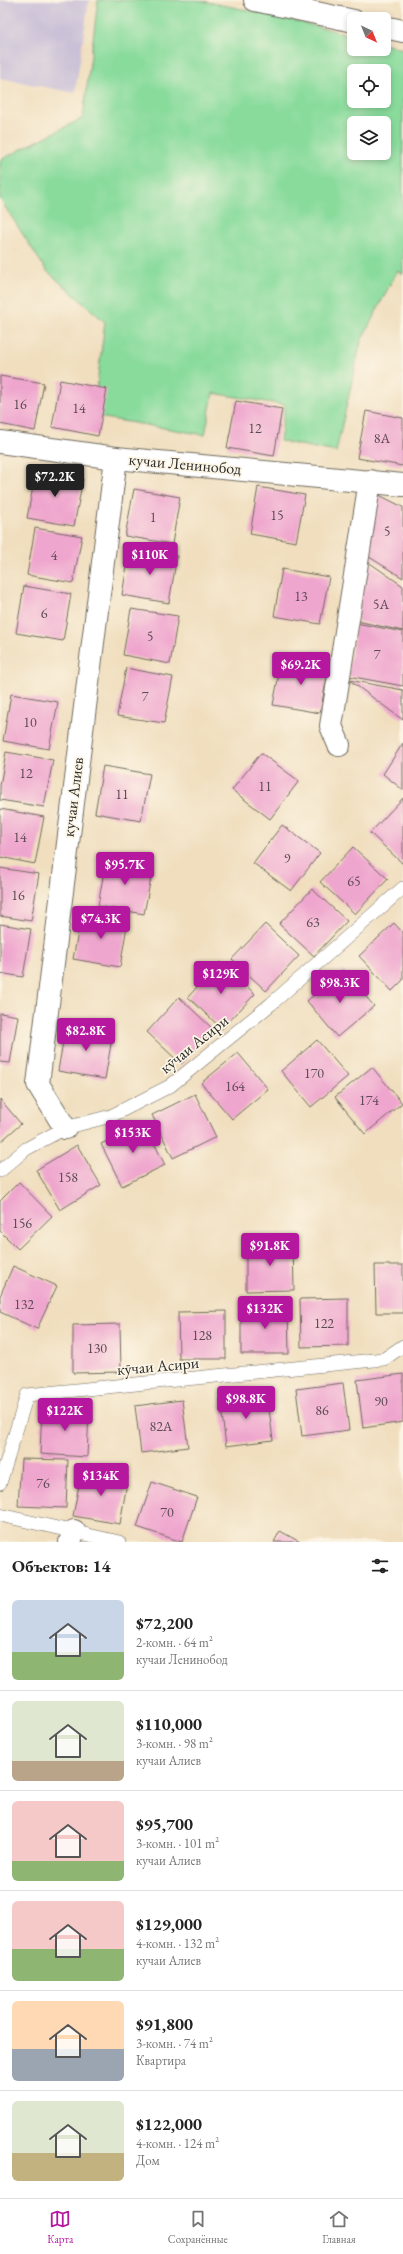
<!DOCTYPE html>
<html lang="ru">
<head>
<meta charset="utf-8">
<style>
	body { margin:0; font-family:"EB Garamond",serif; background:#f2f2f2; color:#222; height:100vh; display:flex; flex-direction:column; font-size:15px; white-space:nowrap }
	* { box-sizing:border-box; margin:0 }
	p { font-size:13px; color:#767676 }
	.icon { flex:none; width:22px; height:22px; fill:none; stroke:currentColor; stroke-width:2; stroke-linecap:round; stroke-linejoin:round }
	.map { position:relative; height:1542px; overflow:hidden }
	.drawer { display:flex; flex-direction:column; background:#fff; flex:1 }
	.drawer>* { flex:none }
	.needle { width:26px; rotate:137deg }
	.controls { position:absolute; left:347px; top:12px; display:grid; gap:8px }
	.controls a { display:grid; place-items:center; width:44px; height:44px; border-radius:6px; background:#fff; box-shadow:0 2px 6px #0003; font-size:20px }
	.price { position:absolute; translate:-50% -34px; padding:0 9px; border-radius:4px; background:#b5179e; color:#fff; font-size:13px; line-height:26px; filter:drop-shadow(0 1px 2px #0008) }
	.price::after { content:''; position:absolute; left:50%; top:24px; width:12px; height:9px; margin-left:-6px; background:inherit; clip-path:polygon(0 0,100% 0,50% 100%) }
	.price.active { background:#222; color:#fff }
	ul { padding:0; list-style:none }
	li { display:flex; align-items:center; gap:12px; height:100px; padding:0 12px }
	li+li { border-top:1px solid #e0e0e0 }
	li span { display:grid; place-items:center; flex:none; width:112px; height:80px; border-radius:6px; color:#555 }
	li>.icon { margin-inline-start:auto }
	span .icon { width:48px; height:48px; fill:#fffc; stroke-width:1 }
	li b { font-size:17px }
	h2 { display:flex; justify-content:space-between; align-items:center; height:48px; padding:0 12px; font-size:17px }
	.menu { display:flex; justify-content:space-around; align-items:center; height:56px; border-top:1px solid #e0e0e0; background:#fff; font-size:11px; color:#767676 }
	.menu a { display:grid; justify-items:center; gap:2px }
	.menu .active { color:#b5179e }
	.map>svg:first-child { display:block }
</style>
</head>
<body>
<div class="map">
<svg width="403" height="1542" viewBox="0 0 403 1542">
	<rect width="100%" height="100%" fill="#fcf5e5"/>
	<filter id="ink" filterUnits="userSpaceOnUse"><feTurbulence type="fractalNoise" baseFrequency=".025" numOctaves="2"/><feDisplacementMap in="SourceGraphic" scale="8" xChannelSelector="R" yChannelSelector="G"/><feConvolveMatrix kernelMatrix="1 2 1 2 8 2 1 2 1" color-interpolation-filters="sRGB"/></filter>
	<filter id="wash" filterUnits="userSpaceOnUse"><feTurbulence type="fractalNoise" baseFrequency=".012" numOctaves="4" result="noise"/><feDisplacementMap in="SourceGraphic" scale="16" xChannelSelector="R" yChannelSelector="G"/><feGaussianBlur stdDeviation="0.9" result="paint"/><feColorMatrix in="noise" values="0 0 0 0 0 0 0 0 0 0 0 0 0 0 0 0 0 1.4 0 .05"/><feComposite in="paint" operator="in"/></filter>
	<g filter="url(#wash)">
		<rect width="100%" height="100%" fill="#f0debe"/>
		<path fill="#c9bfd7" d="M0,0h89l-14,93 -75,-15z"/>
		<path fill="#89db9c" stroke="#5a8364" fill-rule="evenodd" d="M98,0h100l78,16 78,20v13h30v-5l19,5v225l-6,-3 -36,70 -25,111 -56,-11 5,-36 -72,-12 -8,42 -112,-19 12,-94 -59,-52 -46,-71v-39l83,-42zM354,71h30v30h-30zM354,123h30v30h-30z"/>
		<g id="blocks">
			<g fill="#efa6ce">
				<path d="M0,376l44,7 -9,48 -35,-7z"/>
				<path d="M60,380l47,9 -9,47 -46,-9z"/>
				<path d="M236,401l46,8 -8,47 -47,-8z"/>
				<path d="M366,411l37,7v48l-46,-8z"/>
				<path d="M36,471l47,8 -9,47 -47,-8z"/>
				<path d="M258,487l47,8 -9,47 -46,-8z"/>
				<path d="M134,489l46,8 -8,47 -47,-8z"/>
				<path d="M379,495l24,12v71l-37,-23z"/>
				<path d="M35,528l47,8 -9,47 -46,-8z"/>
				<path d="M130,548l47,8 -8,47 -47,-8z"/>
				<path d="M367,561l36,25v45l-46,-10z"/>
				<path d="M282,569l47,8 -9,47 -46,-8z"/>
				<path d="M24,586l47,8 -8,47 -47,-8z"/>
				<path d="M131,609l47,7 -8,48 -47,-9z"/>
				<path d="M356,623l47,9v54l-55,-10z"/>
				<path d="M282,658l47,8 -9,47 -47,-8z"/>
				<path d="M126,668l47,9 -9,46 -47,-7z"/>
				<path d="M349,680l54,10v30z"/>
				<path d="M11,694l47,8 -9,47 -46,-8z"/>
				<path d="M403,743v47l-20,-16z"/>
				<path d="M6,752l47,8 -9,47 -44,-7v-14z"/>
				<path d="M261,753l38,28 -29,38 -38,-29z"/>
				<path d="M103,766l47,8 -9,47 -46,-8z"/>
				<path d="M403,798v66l-33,-31z"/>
				<path d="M0,809l44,8 -9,47 -35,-7z"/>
				<path d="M282,825l38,28 -29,38 -38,-28z"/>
				<path d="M353,847l35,32 -33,35 -35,-32z"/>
				<path d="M106,859l47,8 -9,47 -46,-8z"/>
				<path d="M0,868l39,6 -8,47 -31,-5z"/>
				<path d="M312,889l35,32 -33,35 -35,-32z"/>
				<path d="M82,912l46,8 -8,47 -47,-8z"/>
				<path d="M394,923l9,10v47l-11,11 -33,-35z"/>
				<path d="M0,924l31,5 -8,48 -23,-4z"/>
				<path d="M265,924l34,32 -33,35 -34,-32z"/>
				<path d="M220,962l35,32 -33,35 -34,-32z"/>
				<path d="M343,970l31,36 -37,31 -30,-36z"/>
				<path d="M179,997l35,33 -33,34 -34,-32z"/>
				<path d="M0,1013l18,3 -8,47 -10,-1z"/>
				<path d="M66,1024l47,8 -8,47 -47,-8z"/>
				<path d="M317,1040l31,36 -37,31 -30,-36z"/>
				<path d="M238,1053l30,36 -36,30 -31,-36z"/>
				<path d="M372,1067l30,36 -37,31 -30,-37z"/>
				<path d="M195,1094l21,43 -43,21 -21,-43z"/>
				<path d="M0,1099l21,25 -21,18z"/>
				<path d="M144,1123l21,42 -43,21 -21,-42z"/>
				<path d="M77,1145l24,40 -41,25 -24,-40z"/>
				<path d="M19,1182l33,34 -34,33 -18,-18v-30z"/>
				<path d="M246,1243h47l1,47 -48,1z"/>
				<path d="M375,1265h28v48h-27z"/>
				<path d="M13,1266l44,20 -20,43 -37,-17v-16z"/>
				<path d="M348,1298v48l-47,1 -1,-48z"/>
				<path d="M288,1306l1,48h-48v-47z"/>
				<path d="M226,1311v48h-47l-1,-47z"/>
				<path d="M120,1324l1,48 -48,1v-48z"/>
				<path d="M403,1374v48l-40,6 -6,-48z"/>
				<path d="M343,1383l6,47 -47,6 -6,-47z"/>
				<path d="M267,1393l6,47 -47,6 -6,-47z"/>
				<path d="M182,1400l6,47 -47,6 -6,-47z"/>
				<path d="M42,1407l47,2 -2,48 -47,-3z"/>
				<path d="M21,1459l47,1 -2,48 -48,-2z"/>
				<path d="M82,1469l46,8 -8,47 -47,-8z"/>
				<path d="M152,1482l45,15 -15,45 -45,-15z"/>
				<path d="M280,1531l20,11h-26z"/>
			</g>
		</g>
	</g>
	<g filter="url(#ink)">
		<use href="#blocks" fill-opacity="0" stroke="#706a5e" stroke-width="1"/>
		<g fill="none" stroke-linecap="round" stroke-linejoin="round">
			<g stroke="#706a5e" stroke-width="14">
				<g id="lane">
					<path d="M0,1171l26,-22 39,-21 46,-12 59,-30 101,-82 132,-116"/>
					<path d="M0,1483l27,-88 357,-36 19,-13"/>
					<path d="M0,1515l119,27"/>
				</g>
			</g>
			<g stroke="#706a5e" stroke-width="24">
				<g id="street">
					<path d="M0,442l116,16 287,27"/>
					<path d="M339,745l-8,-19 39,-245"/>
					<path d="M65,1128l-27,-44 78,-626"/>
					<path d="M70,1542l4,-11"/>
				</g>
			</g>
			<g stroke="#706a5e" stroke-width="24">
				<g id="secondary">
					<path d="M255,0l99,21"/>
					<path d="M384,27l19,4"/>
				</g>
			</g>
			<use href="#lane" stroke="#fff" stroke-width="13"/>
			<use href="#street" stroke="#fff" stroke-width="22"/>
			<use href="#secondary" stroke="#fff" stroke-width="22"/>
		</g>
	</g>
	<g text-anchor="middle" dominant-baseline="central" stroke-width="3.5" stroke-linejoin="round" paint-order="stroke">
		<g font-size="14" fill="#5c4a54">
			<text x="20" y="404">16</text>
			<text x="79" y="408">14</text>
			<text x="255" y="428">12</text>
			<text x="382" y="438">8А</text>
			<text x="277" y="515">15</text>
			<text x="153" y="517">1</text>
			<text x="387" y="531">5</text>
			<text x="54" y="555">4</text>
			<text x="301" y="596">13</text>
			<text x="381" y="604">5А</text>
			<text x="44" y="613">6</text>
			<text x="150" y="636">5</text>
			<text x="377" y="654">7</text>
			<text x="145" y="696">7</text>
			<text x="30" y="722">10</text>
			<text x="26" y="773">12</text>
			<text x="265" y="786">11</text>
			<text x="122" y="794">11</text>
			<text x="20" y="837">14</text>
			<text x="287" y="858">9</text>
			<text x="354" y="881">65</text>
			<text x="18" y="895">16</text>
			<text x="313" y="922">63</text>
			<text x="314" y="1073">170</text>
			<text x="235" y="1086">164</text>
			<text x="369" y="1100">174</text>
			<text x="68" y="1177">158</text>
			<text x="22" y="1223">156</text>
			<text x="24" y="1304">132</text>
			<text x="324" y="1323">122</text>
			<text x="202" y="1335">128</text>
			<text x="97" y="1348">130</text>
			<text x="381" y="1401">90</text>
			<text x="322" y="1410">86</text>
			<text x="161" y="1426">82А</text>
			<text x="43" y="1483">76</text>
			<text x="167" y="1512">70</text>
		</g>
		<g font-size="16" fill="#2b2b2b" stroke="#fcf5e5">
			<text transform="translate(185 464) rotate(5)">кучаи Ленинобод</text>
			<text transform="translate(73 797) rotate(-83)">кучаи Алиев</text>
			<text transform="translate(194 1044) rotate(-39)">кӯчаи Асири</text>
			<text transform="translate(158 1366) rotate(-5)">кӯчаи Асири</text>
		</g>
	</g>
</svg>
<div class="controls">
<a><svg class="needle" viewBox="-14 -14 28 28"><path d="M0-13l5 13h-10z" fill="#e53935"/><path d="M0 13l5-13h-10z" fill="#767676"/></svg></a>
<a><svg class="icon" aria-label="locate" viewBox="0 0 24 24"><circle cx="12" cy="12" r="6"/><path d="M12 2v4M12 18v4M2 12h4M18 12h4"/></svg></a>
<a><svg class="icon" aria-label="layers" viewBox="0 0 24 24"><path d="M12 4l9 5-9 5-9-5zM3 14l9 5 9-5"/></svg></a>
</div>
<b class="price active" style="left:55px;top:498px">$72.2K</b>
<b class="price" style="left:150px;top:576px">$110K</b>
<b class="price" style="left:301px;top:686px">$69.2K</b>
<b class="price" style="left:125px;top:886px">$95.7K</b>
<b class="price" style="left:101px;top:940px">$74.3K</b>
<b class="price" style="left:221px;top:995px">$129K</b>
<b class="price" style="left:340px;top:1004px">$98.3K</b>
<b class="price" style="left:86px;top:1052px">$82.8K</b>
<b class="price" style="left:133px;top:1154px">$153K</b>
<b class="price" style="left:270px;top:1267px">$91.8K</b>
<b class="price" style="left:265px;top:1330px">$132K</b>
<b class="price" style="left:246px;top:1420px">$98.8K</b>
<b class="price" style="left:65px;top:1432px">$122K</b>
<b class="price" style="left:101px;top:1497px">$134K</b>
</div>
<section class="drawer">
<h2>Объектов: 14<svg class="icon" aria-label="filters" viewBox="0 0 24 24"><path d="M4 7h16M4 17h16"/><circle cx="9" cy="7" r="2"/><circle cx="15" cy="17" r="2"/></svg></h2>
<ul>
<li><span style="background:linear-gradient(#c9d6e8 65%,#8fb573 0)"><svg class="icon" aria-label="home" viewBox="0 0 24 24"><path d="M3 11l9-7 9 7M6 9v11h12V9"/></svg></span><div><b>$72,200</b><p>2-комн. · 64 m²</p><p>кучаи Ленинобод</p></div></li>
<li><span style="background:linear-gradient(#dfe7d0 75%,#b9a48a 0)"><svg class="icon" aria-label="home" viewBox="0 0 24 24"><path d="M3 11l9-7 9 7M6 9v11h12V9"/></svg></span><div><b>$110,000</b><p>3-комн. · 98 m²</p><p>кучаи Алиев</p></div></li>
<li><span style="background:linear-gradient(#f6c9c9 75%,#8fb573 0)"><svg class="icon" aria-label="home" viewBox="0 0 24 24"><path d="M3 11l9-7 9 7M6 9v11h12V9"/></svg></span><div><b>$95,700</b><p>3-комн. · 101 m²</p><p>кучаи Алиев</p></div></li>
<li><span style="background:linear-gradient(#f6c9c9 60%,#8fb573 0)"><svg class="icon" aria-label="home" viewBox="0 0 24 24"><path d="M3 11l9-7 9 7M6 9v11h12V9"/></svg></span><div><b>$129,000</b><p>4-комн. · 132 m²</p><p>кучаи Алиев</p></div></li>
<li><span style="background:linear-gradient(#ffd9b3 60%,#9aa5b1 0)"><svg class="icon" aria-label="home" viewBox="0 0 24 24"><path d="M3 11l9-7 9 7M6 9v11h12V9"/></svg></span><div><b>$91,800</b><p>3-комн. · 74 m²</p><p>Квартира</p></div></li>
<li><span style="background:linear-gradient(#dfe7d0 65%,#c2b280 0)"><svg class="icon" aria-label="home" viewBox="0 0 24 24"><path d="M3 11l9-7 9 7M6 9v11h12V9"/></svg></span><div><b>$122,000</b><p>4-комн. · 124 m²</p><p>Дом</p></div></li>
</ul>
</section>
<nav class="menu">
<a class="active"><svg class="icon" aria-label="map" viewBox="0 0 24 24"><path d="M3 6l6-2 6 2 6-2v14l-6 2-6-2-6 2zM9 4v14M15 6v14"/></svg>Карта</a>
<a><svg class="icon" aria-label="saved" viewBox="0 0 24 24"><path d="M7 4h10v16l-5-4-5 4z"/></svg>Сохранённые</a>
<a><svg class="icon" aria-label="home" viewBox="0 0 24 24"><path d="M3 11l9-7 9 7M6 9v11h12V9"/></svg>Главная</a>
</nav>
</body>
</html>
